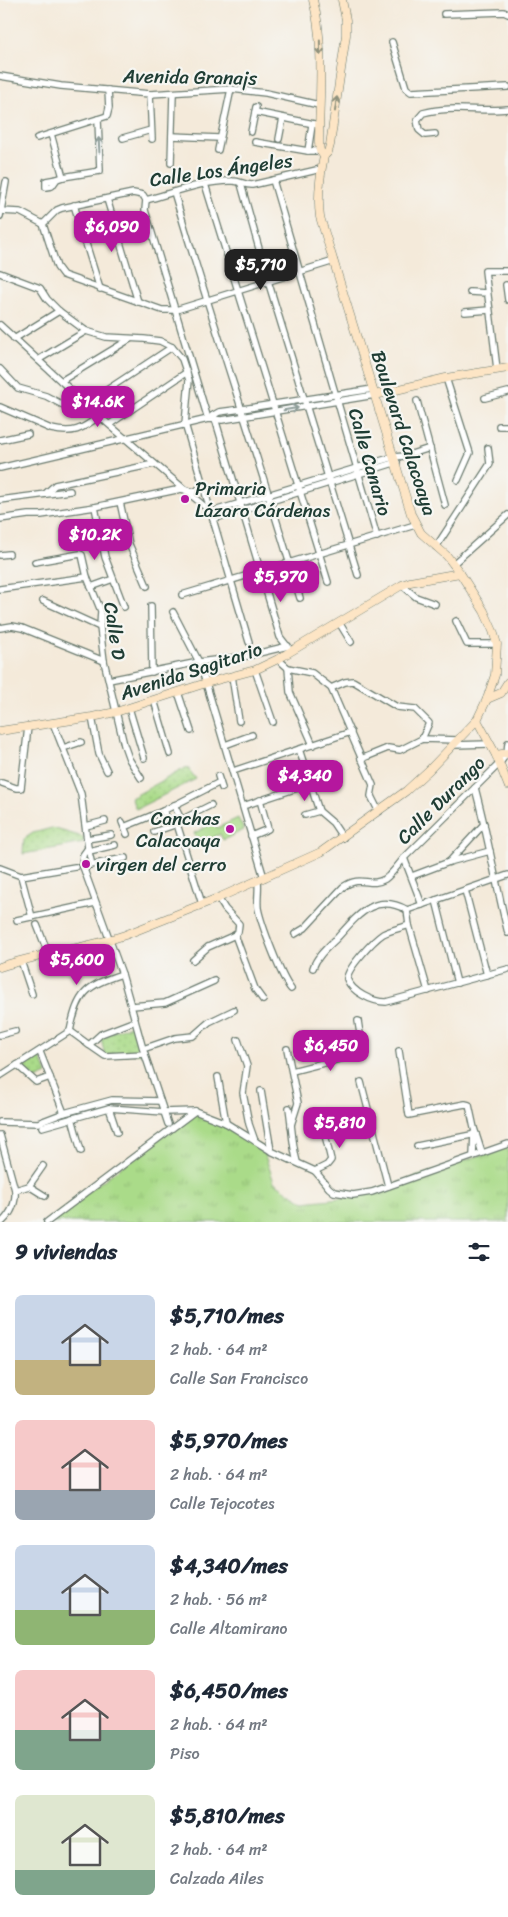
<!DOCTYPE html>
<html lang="es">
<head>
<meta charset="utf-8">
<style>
	body { margin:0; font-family:Sriracha,sans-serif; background:#f6f6f7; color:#1f2937; height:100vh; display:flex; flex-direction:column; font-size:19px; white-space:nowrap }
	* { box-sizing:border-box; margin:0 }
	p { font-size:16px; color:#747a83 }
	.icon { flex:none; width:28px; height:28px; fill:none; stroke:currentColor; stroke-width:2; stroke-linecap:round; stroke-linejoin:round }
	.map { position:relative; height:1222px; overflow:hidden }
	.drawer { display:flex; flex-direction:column; background:#fff; flex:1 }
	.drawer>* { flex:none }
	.price { position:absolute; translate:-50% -42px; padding:0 11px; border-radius:10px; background:#b5179e; color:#fff; font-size:16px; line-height:32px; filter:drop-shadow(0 1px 2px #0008) }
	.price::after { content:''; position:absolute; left:50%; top:30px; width:15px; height:11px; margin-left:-8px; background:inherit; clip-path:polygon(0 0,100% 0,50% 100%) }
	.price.current { background:#222; color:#fff }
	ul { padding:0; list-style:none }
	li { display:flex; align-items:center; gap:15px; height:125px; padding:0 15px }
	li span { display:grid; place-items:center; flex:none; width:140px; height:100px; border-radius:8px; color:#555 }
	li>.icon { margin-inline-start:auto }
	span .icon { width:60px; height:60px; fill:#fffc; stroke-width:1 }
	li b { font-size:21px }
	h2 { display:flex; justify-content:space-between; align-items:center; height:60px; padding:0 15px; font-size:21px }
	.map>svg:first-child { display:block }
</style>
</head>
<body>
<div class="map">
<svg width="508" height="1222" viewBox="0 0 508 1222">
	<defs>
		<pattern id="grass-tufts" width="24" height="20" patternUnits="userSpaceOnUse" patternTransform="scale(1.25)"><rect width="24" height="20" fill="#aadb89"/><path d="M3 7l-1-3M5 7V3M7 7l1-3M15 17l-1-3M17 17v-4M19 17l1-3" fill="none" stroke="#92bd77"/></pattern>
		<pattern id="park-dots" width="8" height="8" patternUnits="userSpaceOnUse" patternTransform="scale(1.25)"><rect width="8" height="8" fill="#aadb89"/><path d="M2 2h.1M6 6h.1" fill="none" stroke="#92bd77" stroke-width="1.8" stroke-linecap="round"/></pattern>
	</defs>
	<rect width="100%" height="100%" fill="#f6f6f2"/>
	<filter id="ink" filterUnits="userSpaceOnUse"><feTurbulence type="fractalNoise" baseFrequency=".02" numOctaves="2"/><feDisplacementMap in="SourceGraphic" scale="10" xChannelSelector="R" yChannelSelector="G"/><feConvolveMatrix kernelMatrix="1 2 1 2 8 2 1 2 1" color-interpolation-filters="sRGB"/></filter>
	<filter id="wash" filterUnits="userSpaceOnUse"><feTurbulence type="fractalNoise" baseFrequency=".0096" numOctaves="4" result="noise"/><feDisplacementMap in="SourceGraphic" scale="20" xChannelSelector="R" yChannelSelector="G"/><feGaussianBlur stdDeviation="1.12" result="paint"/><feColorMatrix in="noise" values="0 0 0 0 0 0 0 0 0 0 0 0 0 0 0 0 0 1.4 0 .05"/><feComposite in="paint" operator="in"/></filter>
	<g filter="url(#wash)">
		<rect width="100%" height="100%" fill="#f4eada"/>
		<path fill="url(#grass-tufts)" stroke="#648c5e" d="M195,1112l30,12 37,23 12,35 30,20 54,-6 150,-50v76h-461z"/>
		<g fill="url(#park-dots)" stroke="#648c5e">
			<path d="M187,767l9,12 -60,30 -5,-11z"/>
			<path d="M52,828l31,9 1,6 -61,11 1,-15 9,-6z"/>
			<path d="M135,1024l9,29 -39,2 -5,-19z"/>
			<path d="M40,1056l7,18 -13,6 -14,-15z"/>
		</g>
		<path fill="#aadb89" stroke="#648c5e" d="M238,818l6,12 -21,10 -3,-6 -21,10 -5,-11 20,-10 3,5z"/>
	</g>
	<g filter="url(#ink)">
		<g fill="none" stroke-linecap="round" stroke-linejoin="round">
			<g stroke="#6a7a6e" stroke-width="8">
				<g id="street">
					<path d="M444,14l60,-2 4,2"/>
					<path d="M392,42l14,46 5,4 97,-5"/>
					<path d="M0,76l61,10 89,8 81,-5 35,4 53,12"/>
					<path d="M150,94l2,45"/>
					<path d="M255,112l64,13"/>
					<path d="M251,132l5,-25"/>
					<path d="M51,134l12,43"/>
					<path d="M435,134l-10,1 -6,-5 -2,-10 6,-7c28,-8 57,-1 85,-4"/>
					<path d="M172,136l47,2"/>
					<path d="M37,138l70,-22 2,-8 -1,-18"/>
					<path d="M123,138l28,-8"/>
					<path d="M279,139l4,-21"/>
					<path d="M255,142l53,9h12"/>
					<path d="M218,150l13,-61"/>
					<path d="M308,151l4,-26"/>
					<path d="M171,163l2,-69"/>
					<path d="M57,179l-11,2v6l6,-1 5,-7 6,-2 37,-6 -2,-52"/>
					<path d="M273,180l104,357"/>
					<path d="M205,184l123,398"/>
					<path d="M241,184l27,97 90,294"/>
					<path d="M174,192c40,136 86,270 126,406"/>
					<path d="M107,199l31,103"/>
					<path d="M146,200l-1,10 63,209"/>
					<path d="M74,205l26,84"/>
					<path d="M0,211l20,1 23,12"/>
					<path d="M0,216l6,-34"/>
					<path d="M43,224l14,43 6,8 99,35h14l158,-49"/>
					<path d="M43,224l14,-14 5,-2 71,-15 10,2 3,5c27,-7 58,-20 87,-19 7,0 11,4 19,4l69,-16"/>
					<path d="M0,273l40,15 7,11 12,12 27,20 20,6 38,2 16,2 12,6 10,12 7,21 -4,44 64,218"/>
					<path d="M506,285l2,15"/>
					<path d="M470,292l17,1"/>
					<path d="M465,312l24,-2"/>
					<path d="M0,325l99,91 112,96 182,-55 12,-1 25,-8"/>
					<path d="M14,339l45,-28"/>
					<path d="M38,360l48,-29"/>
					<path d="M0,369l18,19 28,8 19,10 11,-2 6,-5"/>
					<path d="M497,369l-12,-98h23"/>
					<path d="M446,378l24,75 -12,27"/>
					<path d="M61,381l69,-42"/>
					<path d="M485,398l23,-6"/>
					<path d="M417,401l28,104"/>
					<path d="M87,403l85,-56"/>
					<path d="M0,407l51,22c22,5 31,1 48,-13"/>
					<path d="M214,415l66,222 7,9"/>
					<path d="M212,416l7,-4 23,-3 131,-20"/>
					<path d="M110,424l77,-52"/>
					<path d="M499,426h9"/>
					<path d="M0,440l28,-6"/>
					<path d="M0,468l208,-49 14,1 153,-25"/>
					<path d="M45,494l10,-9 99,-21"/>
					<path d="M0,500l70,-9"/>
					<path d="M120,502l9,42 18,42"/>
					<path d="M95,507l10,50 19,50"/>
					<path d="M0,519l28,-4h13l54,-8 86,-18 14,3 7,-6"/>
					<path d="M213,519l184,-57"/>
					<path d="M436,547l54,-83 -2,-16"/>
					<path d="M0,555l9,-1"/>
					<path d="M35,562l45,-8 2,1 5,22 14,34 -1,16 4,34 20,84 5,14 12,19"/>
					<path d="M453,564l55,-49"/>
					<path d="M402,585l14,12 19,7"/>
					<path d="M91,587l22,-8"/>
					<path d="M0,589l87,-12"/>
					<path d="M182,595l233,-70"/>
					<path d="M43,601l57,26"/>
					<path d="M151,606l1,66"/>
					<path d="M173,612l26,50 7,21 58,195"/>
					<path d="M456,621l11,23h30"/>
					<path d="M340,624l11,18"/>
					<path d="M0,628l12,-2 10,2 82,33"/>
					<path d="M278,659l10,9 24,5 19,15 42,97 -2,11 8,16"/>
					<path d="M288,668l2,24 23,53"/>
					<path d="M255,670l18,52"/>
					<path d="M232,676l7,45"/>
					<path d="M109,680l90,-18 48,-6 41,-10"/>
					<path d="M331,688l14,-6 8,-1 44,26 18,2 14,14 -7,16"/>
					<path d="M178,692l13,39"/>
					<path d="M154,700l16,54"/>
					<path d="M129,708l15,50"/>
					<path d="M92,717l7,37 8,17"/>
					<path d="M53,723l28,71 7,54 3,13 -6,8"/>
					<path d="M225,745l27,-10"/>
					<path d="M453,745l36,-1"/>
					<path d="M63,748l18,-6"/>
					<path d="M299,749l20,62 14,12 10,15"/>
					<path d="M361,759l27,-11 12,2 22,-11 37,1"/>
					<path d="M233,771l118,-39"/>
					<path d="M218,776l4,12"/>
					<path d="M2,783l14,5h5l7,-61"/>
					<path d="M475,788c13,48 21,97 33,145"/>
					<path d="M174,805l5,10v6"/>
					<path d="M243,806l88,-29"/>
					<path d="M163,811l6,10 5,3"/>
					<path d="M305,815l14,-4"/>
					<path d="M122,822l5,12"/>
					<path d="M177,824l25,80"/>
					<path d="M86,826l19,-5"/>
					<path d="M124,827l39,-16 57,-29"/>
					<path d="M154,832l23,-8 2,-3 32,-16"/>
					<path d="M251,836l17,-7 -8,-29"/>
					<path d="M87,839l24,-4"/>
					<path d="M88,848l-5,7 -1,9 40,110 21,75 25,75"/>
					<path d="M89,851l26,-6"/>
					<path d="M404,858l18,47"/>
					<path d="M449,862l35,-38"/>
					<path d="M90,865l35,-7"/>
					<path d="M0,868l21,8 54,-9"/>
					<path d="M21,876l11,41"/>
					<path d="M412,876l37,-14 41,-11"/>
					<path d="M258,881c1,9 -1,18 0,27 3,16 23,69 33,81"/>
					<path d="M465,890l22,85"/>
					<path d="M218,898l7,11 14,15 -1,8 -3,3"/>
					<path d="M436,900l21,83"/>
					<path d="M407,910l101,-35"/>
					<path d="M407,910l2,15 19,66"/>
					<path d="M17,920l78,-17"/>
					<path d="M37,925l11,28"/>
					<path d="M409,925c-8,3 -18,5 -26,9 -9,6 -36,34 -36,45 5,13 25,23 39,23l122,-33"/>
					<path d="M295,934l10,-6 38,-41c19,-13 26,1 42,-8 7,-5 13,-14 19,-21l96,-95 7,-10 1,-10"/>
					<path d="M235,935l20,54 8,11"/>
					<path d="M193,960l15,-13 27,-12"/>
					<path d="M21,961l11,33"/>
					<path d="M313,968c4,-12 15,-21 24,-30 21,-23 38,-46 70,-28"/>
					<path d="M132,1006l33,-3 49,-22"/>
					<path d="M70,1031l19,14 12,-11 34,-13"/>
					<path d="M0,1035l15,-4"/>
					<path d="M238,1040l9,26 -4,27 6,31 6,17"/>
					<path d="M89,1045l16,11 40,-2"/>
					<path d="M143,1049l32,-11 18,-2 16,-14 25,-12"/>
					<path d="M287,1049l11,54 -7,22"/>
					<path d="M399,1051l10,64 56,-11 4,1 5,23 8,25"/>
					<path d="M40,1052l24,61"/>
					<path d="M17,1065l19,17 14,-5"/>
					<path d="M292,1071l71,-18 -5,-32"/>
					<path d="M0,1076l70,-45c8,-38 15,-45 52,-57"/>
					<path d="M218,1077l8,46"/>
					<path d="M361,1082l27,104"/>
					<path d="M261,1091l10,60"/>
					<path d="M109,1108l8,24"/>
					<path d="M289,1108c3,19 3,36 8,54"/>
					<path d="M72,1118l9,33"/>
					<path d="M0,1122l38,1 26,-10 48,-13 48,1"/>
					<path d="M42,1127l67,-19 55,4 31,-1 31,12 45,28 44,20 14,17 5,4 19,3 19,-3 136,-48"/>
					<path d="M0,1135l15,55"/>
					<path d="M417,1146l59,-12"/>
					<path d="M473,1156l1,-23"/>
					<path d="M315,1171l12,-6 4,-5 -10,-42"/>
					<path d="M29,1186l14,-20"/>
					<path d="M2,1222c10,-9 14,-19 13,-32l14,-4 16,10"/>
					<path d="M47,1222l148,-111"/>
				</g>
			</g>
			<g stroke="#6a7a6e" stroke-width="9">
				<g id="secondary">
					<path d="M313,0c12,46 6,95 6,143l1,8 4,5"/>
					<path d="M375,395l71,-17 62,-10"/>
					<path d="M487,699l14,-6 7,-11"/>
					<path d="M477,720l19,35 12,30"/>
					<path d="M0,731l92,-14 24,-5 90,-29 49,-13 23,-11 124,-74 8,-3 50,-9"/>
					<path d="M496,755l12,-2"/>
					<path d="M0,967c41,-14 84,-18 125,-32l93,-37 103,-46 85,-61 23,-21 48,-50 10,-21 8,-24 2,-31 -4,-13 -9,-20 -24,-38 -13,-17 -26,-23 -10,-19 -91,-297c-3,-21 0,-41 4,-61l4,-4 2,-7 16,-110v-15l-4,-20"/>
				</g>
			</g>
			<use href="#street" stroke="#fff" stroke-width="5.5"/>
			<use href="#secondary" stroke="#fde5c5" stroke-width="8"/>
		</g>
		<defs><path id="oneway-shaft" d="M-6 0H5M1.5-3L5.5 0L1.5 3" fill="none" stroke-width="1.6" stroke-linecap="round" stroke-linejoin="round" transform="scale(1.25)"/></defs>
		<g stroke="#8e917c">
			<use href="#oneway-shaft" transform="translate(320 48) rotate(89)"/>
			<use href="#oneway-shaft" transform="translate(336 104) rotate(-82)"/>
		</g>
		<g stroke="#8f9e9a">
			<use href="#oneway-shaft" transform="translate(99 145) rotate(-93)"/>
			<use href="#oneway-shaft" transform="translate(291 409) rotate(-9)"/>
		</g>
	</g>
	<g fill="#b5179e" stroke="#f6f6f2" stroke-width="2">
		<circle cx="185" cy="499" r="5"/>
		<circle cx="230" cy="829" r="5"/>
		<circle cx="86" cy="864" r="5"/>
	</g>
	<g text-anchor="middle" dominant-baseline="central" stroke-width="4.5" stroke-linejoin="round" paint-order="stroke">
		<g font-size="19" fill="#1f3d34" stroke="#f6f6f2">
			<text transform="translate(190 77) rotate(1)">Avenida Granajs</text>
			<text transform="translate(221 170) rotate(-8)">Calle Los Ángeles</text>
			<text transform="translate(404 433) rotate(72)">Boulevard Calacoaya</text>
			<text transform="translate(370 462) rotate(74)">Calle Canario</text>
			<text transform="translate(115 631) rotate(81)">Calle D</text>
			<text transform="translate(191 671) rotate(-18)">Avenida Sagitario</text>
			<text transform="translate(441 800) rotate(-45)">Calle Durango</text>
		</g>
		<g font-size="19" fill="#1f3d34" stroke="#f6f6f2" text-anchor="start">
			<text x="195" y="488">Primaria<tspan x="195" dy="22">Lázaro Cárdenas</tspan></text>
			<text x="220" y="818" text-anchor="end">Canchas<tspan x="220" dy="22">Calacoaya</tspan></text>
			<text x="96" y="864">virgen del cerro</text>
		</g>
	</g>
</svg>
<b class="price" style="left:112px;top:253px">$6,090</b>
<b class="price current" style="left:261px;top:291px">$5,710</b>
<b class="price" style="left:98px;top:428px">$14.6K</b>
<b class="price" style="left:95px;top:561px">$10.2K</b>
<b class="price" style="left:281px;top:603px">$5,970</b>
<b class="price" style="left:305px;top:802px">$4,340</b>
<b class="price" style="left:77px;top:986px">$5,600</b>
<b class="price" style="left:331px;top:1072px">$6,450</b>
<b class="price" style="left:340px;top:1149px">$5,810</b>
</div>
<section class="drawer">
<h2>9 viviendas<svg class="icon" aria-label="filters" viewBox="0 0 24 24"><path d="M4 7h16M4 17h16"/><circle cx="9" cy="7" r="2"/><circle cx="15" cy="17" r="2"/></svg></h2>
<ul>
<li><span style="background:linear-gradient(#c9d6e8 65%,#c2b280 0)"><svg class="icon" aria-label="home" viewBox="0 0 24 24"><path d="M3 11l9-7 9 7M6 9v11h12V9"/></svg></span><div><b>$5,710/mes</b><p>2 hab. · 64 m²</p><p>Calle San Francisco</p></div></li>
<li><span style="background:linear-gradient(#f6c9c9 70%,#9aa5b1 0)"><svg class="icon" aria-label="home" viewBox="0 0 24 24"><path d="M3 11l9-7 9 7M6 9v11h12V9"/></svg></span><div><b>$5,970/mes</b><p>2 hab. · 64 m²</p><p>Calle Tejocotes</p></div></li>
<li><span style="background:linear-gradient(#c9d6e8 65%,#8fb573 0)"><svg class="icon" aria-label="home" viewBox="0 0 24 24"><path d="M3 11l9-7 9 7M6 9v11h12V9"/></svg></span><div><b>$4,340/mes</b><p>2 hab. · 56 m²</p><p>Calle Altamirano</p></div></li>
<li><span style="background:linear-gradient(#f6c9c9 60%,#7fa58c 0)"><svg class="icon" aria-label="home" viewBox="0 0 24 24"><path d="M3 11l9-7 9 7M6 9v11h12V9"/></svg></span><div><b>$6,450/mes</b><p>2 hab. · 64 m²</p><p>Piso</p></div></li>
<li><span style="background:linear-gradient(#dfe7d0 75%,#7fa58c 0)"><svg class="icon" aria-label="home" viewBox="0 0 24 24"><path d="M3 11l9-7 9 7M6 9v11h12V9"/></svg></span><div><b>$5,810/mes</b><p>2 hab. · 64 m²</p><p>Calzada Ailes</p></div></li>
</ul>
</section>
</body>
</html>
